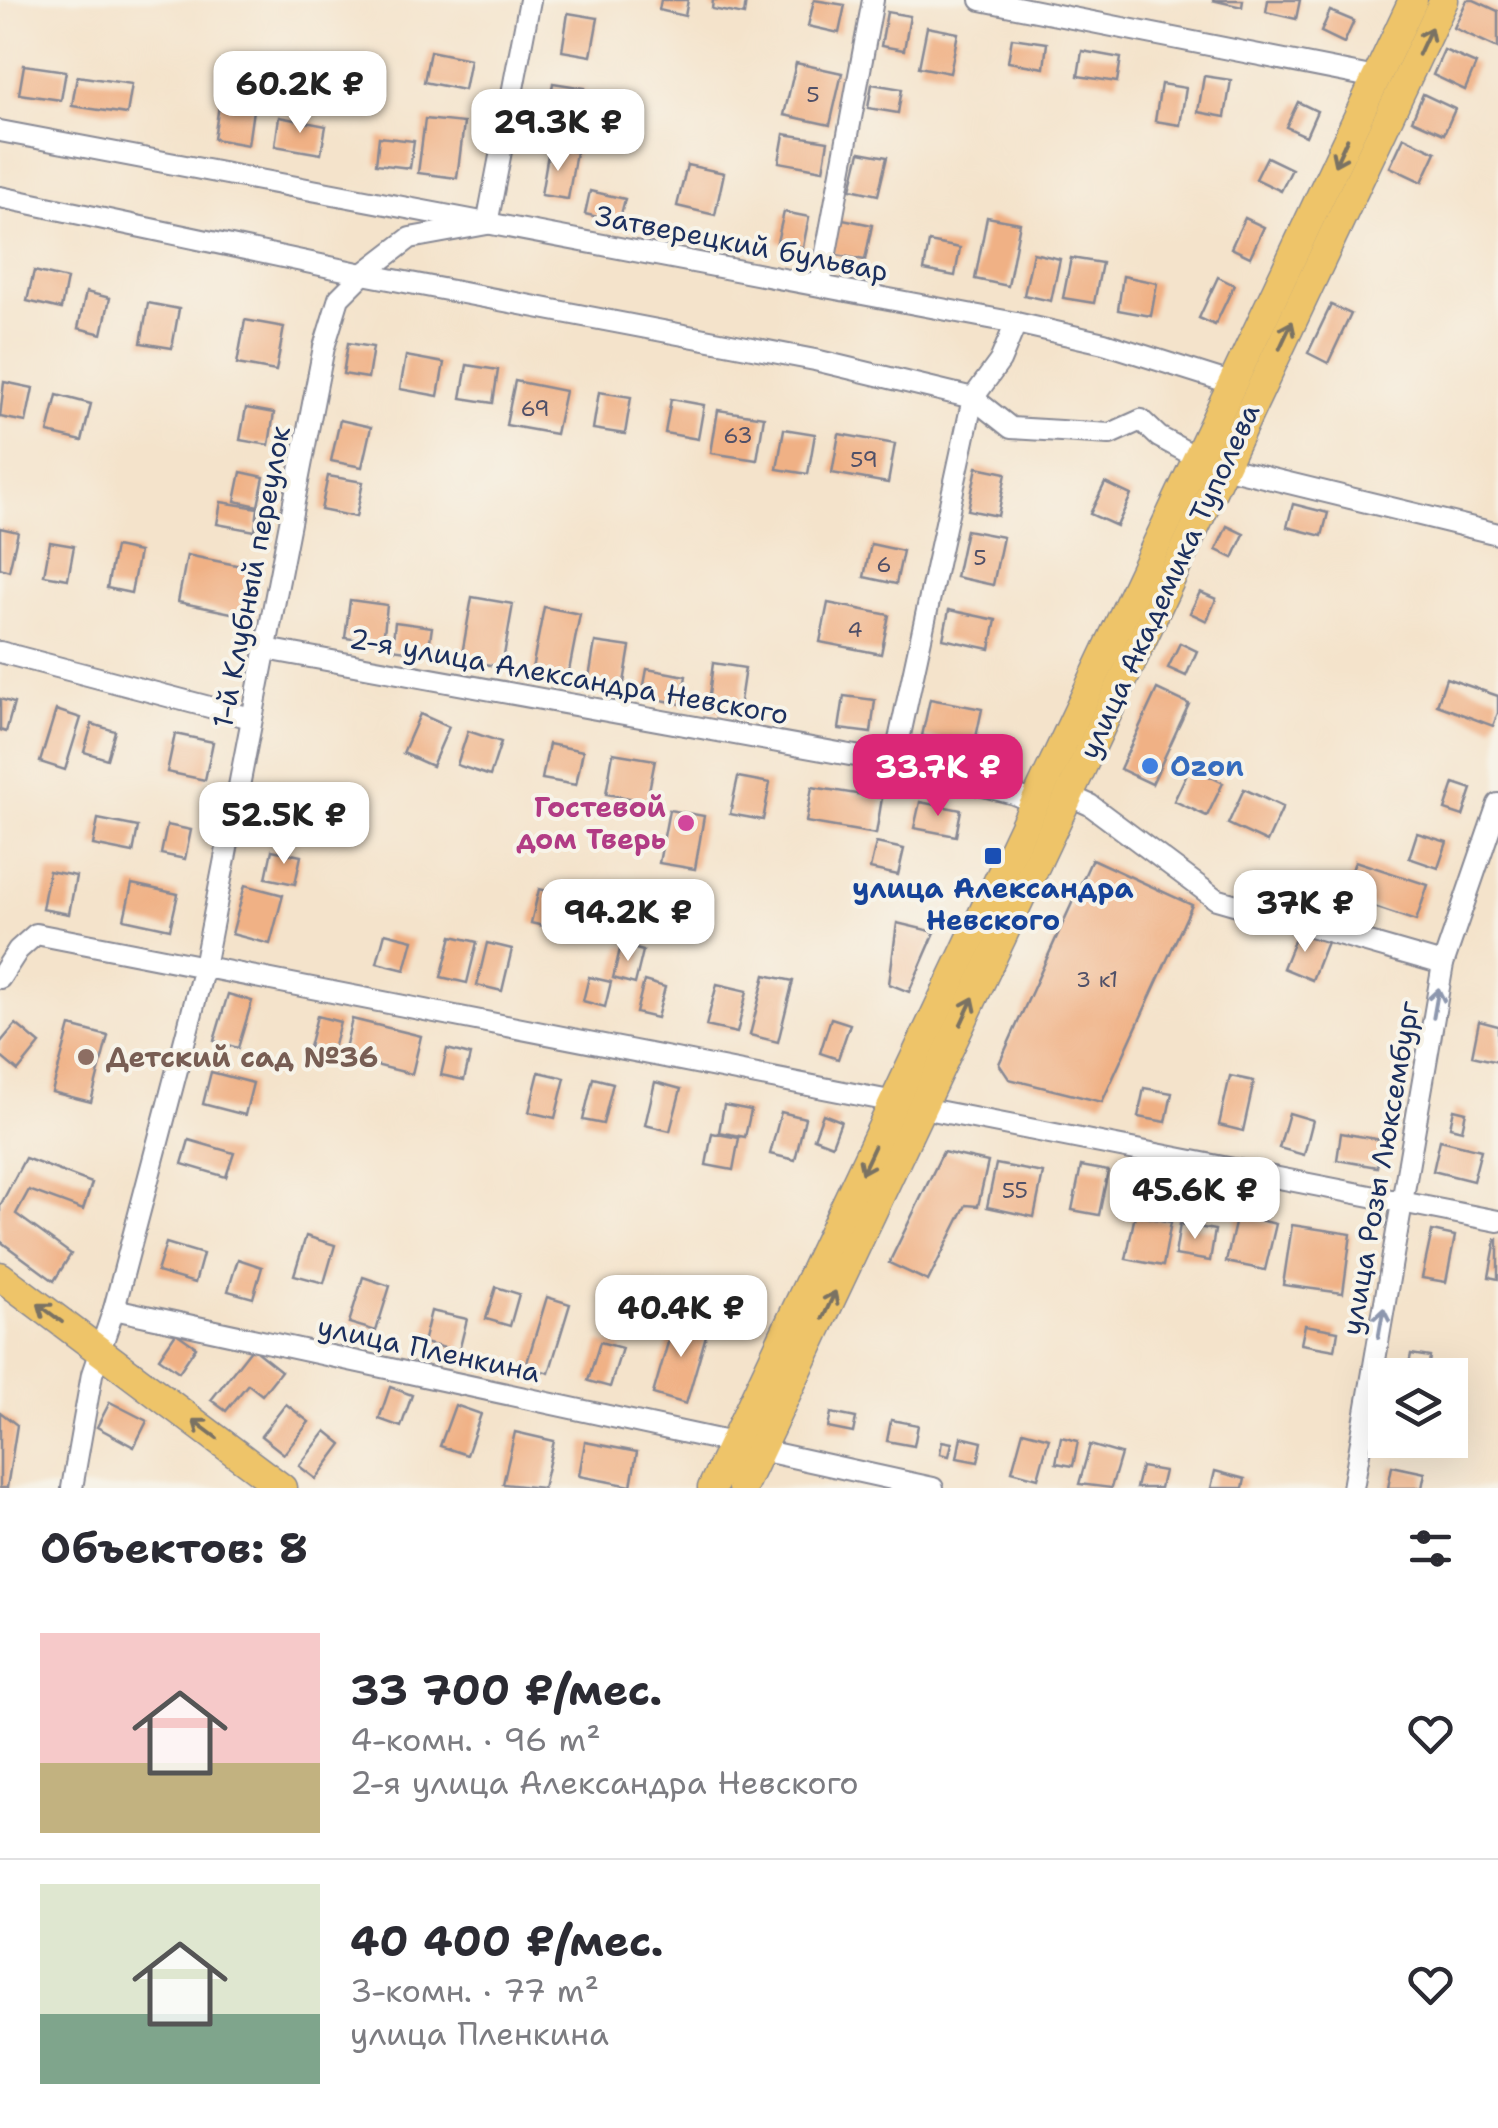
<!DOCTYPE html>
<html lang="ru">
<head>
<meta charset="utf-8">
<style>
	body { margin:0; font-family:"Shantell Sans",sans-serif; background:#f7f7f7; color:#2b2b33; height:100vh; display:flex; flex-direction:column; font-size:38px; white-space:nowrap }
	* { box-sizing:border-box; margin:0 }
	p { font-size:32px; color:#7c7c81 }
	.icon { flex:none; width:55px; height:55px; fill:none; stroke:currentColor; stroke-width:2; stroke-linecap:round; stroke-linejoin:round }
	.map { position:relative; height:1488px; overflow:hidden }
	.panel { display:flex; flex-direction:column; background:#fff; flex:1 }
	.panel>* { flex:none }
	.tools { position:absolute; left:1368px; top:1358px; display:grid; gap:20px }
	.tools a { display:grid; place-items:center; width:100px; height:100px; border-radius:0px; background:#fff; box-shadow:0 10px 40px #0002; font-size:50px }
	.price { position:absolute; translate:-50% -85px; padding:0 22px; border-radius:20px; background:#fff; color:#222; font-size:32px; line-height:65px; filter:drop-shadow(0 2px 5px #0008) }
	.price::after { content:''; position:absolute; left:50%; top:60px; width:30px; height:22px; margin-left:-15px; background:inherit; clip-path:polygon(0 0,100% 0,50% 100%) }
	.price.on { background:#db2777; color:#fff }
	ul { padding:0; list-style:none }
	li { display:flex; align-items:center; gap:30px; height:250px; padding:0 40px }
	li+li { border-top:2px solid #e1e1e2 }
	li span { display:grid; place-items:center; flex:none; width:280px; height:200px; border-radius:0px; color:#555 }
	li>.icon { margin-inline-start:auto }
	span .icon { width:120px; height:120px; fill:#fffc; stroke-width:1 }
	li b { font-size:42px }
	h2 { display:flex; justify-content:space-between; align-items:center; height:120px; padding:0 40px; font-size:42px }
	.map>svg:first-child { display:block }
</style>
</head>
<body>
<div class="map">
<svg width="1498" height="1488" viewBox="0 0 1498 1488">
	<rect width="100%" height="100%" fill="#f7f3e8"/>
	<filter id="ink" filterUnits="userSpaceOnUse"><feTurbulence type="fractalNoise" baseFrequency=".01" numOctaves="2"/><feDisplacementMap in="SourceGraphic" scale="20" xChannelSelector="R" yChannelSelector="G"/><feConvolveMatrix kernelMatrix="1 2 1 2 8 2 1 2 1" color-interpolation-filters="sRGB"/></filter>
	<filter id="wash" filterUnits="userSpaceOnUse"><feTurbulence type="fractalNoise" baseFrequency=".0048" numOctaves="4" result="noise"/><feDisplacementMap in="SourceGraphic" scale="40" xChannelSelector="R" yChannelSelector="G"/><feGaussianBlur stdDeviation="2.25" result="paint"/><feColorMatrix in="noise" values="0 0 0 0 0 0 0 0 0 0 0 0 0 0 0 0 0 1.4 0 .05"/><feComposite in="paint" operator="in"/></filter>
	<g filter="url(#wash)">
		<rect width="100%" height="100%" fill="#f4e3cb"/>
		<g id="blocks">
			<g fill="#f0b185">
				<path d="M661,0h27l-3,16 -26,-6z"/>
				<path d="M713,0h33l-2,15 -32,-6z"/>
				<path d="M814,0l31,5 -6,28 -31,-7z"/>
				<path d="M1212,0h31l-1,7z"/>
				<path d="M1268,0h32l-4,19 -30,-7z"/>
				<path d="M1467,0h7l24,11v37l-44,-20z"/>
				<path d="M1330,11l24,10 -10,22 -23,-11z"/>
				<path d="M887,12l23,4 -6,34 -23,-4z"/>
				<path d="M568,13l30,5 -7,38 -29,-5z"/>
				<path d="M927,27l31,6 -8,40 -31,-6z"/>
				<path d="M1012,38l35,5 -3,25 -36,-6z"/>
				<path d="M1444,50l32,14 -11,26 -32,-15z"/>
				<path d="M430,51l40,8 -6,31 -40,-8z"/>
				<path d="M1082,51l39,7 -4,24 -39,-6z"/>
				<path d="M796,63l46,10 -12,52 -46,-10z"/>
				<path d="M24,65l42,6 -5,29 -42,-6z"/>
				<path d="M77,76l55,8 -5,30 -55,-8z"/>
				<path d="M1204,76l27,4 -6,37 -27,-5z"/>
				<path d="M553,83l32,5 -4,25 -32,-5z"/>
				<path d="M872,84l30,5 -4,24 -30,-5z"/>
				<path d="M1161,84l25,4 -6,37 -25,-4z"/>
				<path d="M221,91l34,5 -7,49 -34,-6z"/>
				<path d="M1423,94l32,15 -11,25 -32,-14z"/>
				<path d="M1298,102l19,9 -11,25 -20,-9z"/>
				<path d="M279,117l47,9 -5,28 -46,-8z"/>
				<path d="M425,119l39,4 -7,55 -39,-5z"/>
				<path d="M784,134l44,7 -5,29 -44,-8z"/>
				<path d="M379,137l35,4 -4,27 -34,-4z"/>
				<path d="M1404,137l32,15 -14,30 -32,-15z"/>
				<path d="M549,148l27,4 -8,47 -27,-4z"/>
				<path d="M860,152l27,5 -9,38 -27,-6z"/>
				<path d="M1267,157l25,12 -11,22 -25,-12z"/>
				<path d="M687,165l37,8 -9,42 -38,-9z"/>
				<path d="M590,191l35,8 -6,23 -34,-8z"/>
				<path d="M784,212l25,5 -6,30 -26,-5z"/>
				<path d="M987,217l33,6 -12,63 -33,-7z"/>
				<path d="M838,218l34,7 -7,35 -34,-6z"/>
				<path d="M1245,218l19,9 -14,30 -19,-9z"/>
				<path d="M929,242l31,6 -5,28 -31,-6z"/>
				<path d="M1033,253l27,6 -9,42 -27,-6z"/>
				<path d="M1071,258l31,5 -8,40 -31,-5z"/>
				<path d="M34,271l33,8 -6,30 -34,-8z"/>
				<path d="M1123,276l34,7 -6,33 -33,-6z"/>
				<path d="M1218,277l16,8 -19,40 -16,-7z"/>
				<path d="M86,292l24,6 -8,36 -24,-6z"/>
				<path d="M148,303l31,6 -7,39 -31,-5z"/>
				<path d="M1331,305l20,9 -23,49 -20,-10z"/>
				<path d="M245,320l39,7 -8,44 -39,-7z"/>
				<path d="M348,343l25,4 -5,31 -25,-4z"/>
				<path d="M406,356l38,7 -6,33 -38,-7z"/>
				<path d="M467,365l31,5 -5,33 -32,-5z"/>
				<path d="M515,381l50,10 -9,43 -50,-9z"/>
				<path d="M4,382l29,6 -7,34 -26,-5z"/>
				<path d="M599,392l32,5 -6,37 -32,-5z"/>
				<path d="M57,395l34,9 -9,37 -34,-8z"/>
				<path d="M671,399l33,6 -6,34 -33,-6z"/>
				<path d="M246,408l28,5 -5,32 -29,-5z"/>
				<path d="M718,410l46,7 -7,43 -46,-7z"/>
				<path d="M340,420l31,7 -9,40 -31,-6z"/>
				<path d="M784,429l31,5 -7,40 -31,-5z"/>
				<path d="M839,434l56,10 -7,39 -56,-10z"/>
				<path d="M977,467l29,6 -8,43 -30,-6z"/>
				<path d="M241,472l23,5 -6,29 -23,-5z"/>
				<path d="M328,476l35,6 -7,35 -35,-7z"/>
				<path d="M1105,483l26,12 -14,31 -27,-12z"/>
				<path d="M221,502l37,6 -3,23 -38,-7z"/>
				<path d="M1293,504l35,9 -6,23 -35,-9z"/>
				<path d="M1227,526l17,8 -11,24 -17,-8z"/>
				<path d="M0,528l18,4 -9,39 -9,-3z"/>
				<path d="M966,530l37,7 -10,48 -37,-8z"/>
				<path d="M50,542l24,4 -6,33 -24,-4z"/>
				<path d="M871,544l32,7 -7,33 -32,-7z"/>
				<path d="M115,547l24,5 -8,41 -24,-5z"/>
				<path d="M187,555l64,13 -10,47 -63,-13z"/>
				<path d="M1200,592l16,7 -9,22 -17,-8z"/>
				<path d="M472,597l41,7 -11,63 -41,-7z"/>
				<path d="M350,600l37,5 -4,38 -38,-5z"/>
				<path d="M828,603l61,12 -8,39 -61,-12z"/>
				<path d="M544,607l36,7 -13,67 -36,-7z"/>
				<path d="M949,610l47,10 -6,29 -47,-10z"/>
				<path d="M395,622l37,5 -4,27 -36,-5z"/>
				<path d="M595,642l35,5 -7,42 -35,-5z"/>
				<path d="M1180,643l17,8 -11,25 -18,-8z"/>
				<path d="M713,663l32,5 -7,47 -31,-4z"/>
				<path d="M647,669l39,7 -5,28 -39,-8z"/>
				<path d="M1446,678l52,18v17l-5,13 -56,-21z"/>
				<path d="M1157,689l32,15 -37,80 -32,-15z"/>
				<path d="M844,696l31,4 -4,33 -32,-4z"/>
				<path d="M0,699l14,4 -8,29 -6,-2z"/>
				<path d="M930,699l52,10 -8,38 -52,-11z"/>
				<path d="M56,710l25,8 -16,52 -25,-8z"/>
				<path d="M420,714l29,13 -17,39 -29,-13z"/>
				<path d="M92,724l23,7 -8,28 -23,-7z"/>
				<path d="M468,731l33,11 -11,34 -33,-11z"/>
				<path d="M175,734l38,8 -8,38 -38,-8z"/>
				<path d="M549,744l34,7 -7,34 -34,-6z"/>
				<path d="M613,753l42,7 -8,41 -41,-7z"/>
				<path d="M1190,767l33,16 -16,33 -33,-15z"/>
				<path d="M738,777l32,6 -7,37 -33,-6z"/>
				<path d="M1454,783l18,6 -9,27 -18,-6z"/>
				<path d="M812,787l70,11 -6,36 -70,-12z"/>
				<path d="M1244,789l39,18 -16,35 -39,-18z"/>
				<path d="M285,791l38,7 -6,31 -38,-7z"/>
				<path d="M920,802l41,8 -5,26 -42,-8z"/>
				<path d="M669,810l35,6 -9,53 -36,-6z"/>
				<path d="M98,819l40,8 -5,26 -40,-8z"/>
				<path d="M167,825l24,5 -6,29 -24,-5z"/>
				<path d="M1417,833l30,9 -9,26 -29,-10z"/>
				<path d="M876,843l28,6 -6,26 -28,-6z"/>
				<path d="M272,850l29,6 -6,28 -29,-6z"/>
				<path d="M1092,859l100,46 -90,197 -93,-23 -10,-15z"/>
				<path d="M1355,861l73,24 -12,36 -72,-24z"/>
				<path d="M49,871l27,5 -7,38 -27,-5z"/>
				<path d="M132,884l46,10 -8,35 -46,-10z"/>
				<path d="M245,885l38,10 -13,49 -38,-10z"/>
				<path d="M539,889l50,12 -8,34 -50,-12z"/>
				<path d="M897,923l38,9 -26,60 -20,-8z"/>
				<path d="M1298,931l29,11 -15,38 -29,-12z"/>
				<path d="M385,933l28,7 -8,30 -28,-7z"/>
				<path d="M452,936l25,6 -10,41 -26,-6z"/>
				<path d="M487,943l25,6 -10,42 -25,-6z"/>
				<path d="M621,945l22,6 -8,33 -22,-6z"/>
				<path d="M765,975l28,6 -15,61 -28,-7z"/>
				<path d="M589,977l22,5 -6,25 -22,-6z"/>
				<path d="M644,981l21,6 -8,31 -21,-5z"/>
				<path d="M717,984l30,7 -10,42 -31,-7z"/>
				<path d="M228,994l24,7 -14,47 -24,-7z"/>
				<path d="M317,1016l23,6 -8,31 -23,-6z"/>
				<path d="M831,1018l19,6 -12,35 -18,-6z"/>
				<path d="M352,1019l69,17 -9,38 -69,-17z"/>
				<path d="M1479,1021l19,5v36l-26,-6z"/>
				<path d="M16,1024l24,20 -22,27 -18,-15v-13z"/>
				<path d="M70,1026l38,10 -17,66 -39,-10z"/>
				<path d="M447,1049l23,6 -6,25 -23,-5z"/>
				<path d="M211,1072l42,11 -8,32 -42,-11z"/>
				<path d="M539,1072l26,6 -10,40 -26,-6z"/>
				<path d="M1230,1076l24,5 -11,50 -24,-6z"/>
				<path d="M593,1078l20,5 -10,41 -20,-4z"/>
				<path d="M655,1082l26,7 -11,42 -25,-6z"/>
				<path d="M1144,1088l28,5 -6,29 -28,-5z"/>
				<path d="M724,1105l27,5 -6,27 -26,-5z"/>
				<path d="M1454,1109l12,3 -4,18 -12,-3z"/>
				<path d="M781,1112l24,6 -10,42 -25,-6z"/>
				<path d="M1289,1113l24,7 -9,35 -25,-7z"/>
				<path d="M823,1114l18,7 -9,24 -18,-7z"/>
				<path d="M712,1133l27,5 -6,32 -27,-5z"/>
				<path d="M1341,1133l41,7 -5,27 -40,-7z"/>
				<path d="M189,1140l45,13 -8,24 -44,-13z"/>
				<path d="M1440,1140l41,10 -8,31 -40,-10z"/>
				<path d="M943,1152l45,10 -10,44 -12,-1 -38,76 -39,-18z"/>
				<path d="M25,1158l67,25 -9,27 -54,-20 -13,24 55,40 -17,27 -54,-40v-35z"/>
				<path d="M996,1164l47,9 -9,44 -47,-10z"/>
				<path d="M1081,1166l27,5 -9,44 -27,-5z"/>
				<path d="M1135,1215l36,7 -8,44 -37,-7z"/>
				<path d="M1237,1215l39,9 -11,46 -39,-8z"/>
				<path d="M1180,1224l35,6 -5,31 -35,-6z"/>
				<path d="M1292,1225l59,9 -8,59 -60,-8z"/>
				<path d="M1432,1231l23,5 -9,46 -24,-4z"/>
				<path d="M306,1236l29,9 -11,38 -30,-8z"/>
				<path d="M1496,1239h2v40l-9,-2z"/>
				<path d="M166,1243l37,11 -8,29 -38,-11z"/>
				<path d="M238,1259l24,8 -9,31 -25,-7z"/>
				<path d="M363,1277l27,9 -14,45 -27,-8z"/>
				<path d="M496,1287l23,7 -9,32 -24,-7z"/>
				<path d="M547,1297l23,7 -21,69 -23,-7z"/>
				<path d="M431,1311l36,8 -8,32 -36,-8z"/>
				<path d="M676,1315l33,10 -23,79 -33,-10z"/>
				<path d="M1305,1325l33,6 -3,19 -34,-6z"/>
				<path d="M176,1333l20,14 -17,25 -20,-14z"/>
				<path d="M600,1342l22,6 -12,39 -22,-6z"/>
				<path d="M252,1348l29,23 -19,24 -14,-11 -22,27 -15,-11z"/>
				<path d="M1411,1354l19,3 -3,18h-20z"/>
				<path d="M390,1387l22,8 -11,32 -22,-8z"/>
				<path d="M110,1402l37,19 -13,26 -37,-20z"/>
				<path d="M286,1404l23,18 -25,32 -23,-18z"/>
				<path d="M455,1405l26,9 -14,41 -27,-9z"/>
				<path d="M0,1412l17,13 -10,63h-7z"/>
				<path d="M831,1413l25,5 -3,15 -25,-5z"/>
				<path d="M891,1420l27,5 -4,21 -27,-5z"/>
				<path d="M326,1431l16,13 -26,35 -17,-13z"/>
				<path d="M1023,1431l26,7 -11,40 -26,-7z"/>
				<path d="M515,1432l39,9 -11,47 -40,-4z"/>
				<path d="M961,1437l21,5 -4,20 -21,-4z"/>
				<path d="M1061,1437l17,4 -5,25 -17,-3z"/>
				<path d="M942,1441l10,2 -3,13 -9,-2z"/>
				<path d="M585,1442l52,10 -6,34 -52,-10z"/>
				<path d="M1090,1445l31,9 -10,34 -32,-4z"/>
				<path d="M1392,1466l33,7 -3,15h-34z"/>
				<path d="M1141,1467l23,4 -4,17h-24z"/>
				<path d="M1215,1471l30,8 -2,9h-32z"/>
			</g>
		</g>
	</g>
	<g filter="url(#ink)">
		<use href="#blocks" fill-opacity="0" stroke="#888994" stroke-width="2.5"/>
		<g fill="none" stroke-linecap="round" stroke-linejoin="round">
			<g stroke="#888994" stroke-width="24">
				<g id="minor">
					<path d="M981,0l395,78"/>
					<path d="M0,131l1016,192 88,20 130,41"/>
					<path d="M0,197l363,77 452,86 158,38 38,30 99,6 31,-14 18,17 39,21"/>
					<path d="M820,285l53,-285"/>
					<path d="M1223,467l275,67"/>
					<path d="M266,649l628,114 120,31 21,9"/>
					<path d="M0,652l251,66"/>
					<path d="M894,763l79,-365 27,-37 16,-38"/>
					<path d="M1068,795l22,10 126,94 227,65"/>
					<path d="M0,978l18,-28 18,-16 859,168"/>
					<path d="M922,1108l576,113"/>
					<path d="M114,1309l619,134"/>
					<path d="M760,1450l173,38"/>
					<path d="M72,1488l20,-114 22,-65 90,-342 120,-620 15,-49 24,-24 47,-36 77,-14 43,-224"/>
					<path d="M1353,1488l90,-524 55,-160"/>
				</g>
			</g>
			<g stroke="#888994" stroke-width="31">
				<g id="major">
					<path d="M0,1276l282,212"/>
					<path d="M712,1488l701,-1488"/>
					<path d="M742,1488l702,-1488"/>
				</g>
			</g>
			<use href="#minor" stroke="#fff" stroke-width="20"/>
			<use href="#major" stroke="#eec469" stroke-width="28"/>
		</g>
		<defs><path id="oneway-shaft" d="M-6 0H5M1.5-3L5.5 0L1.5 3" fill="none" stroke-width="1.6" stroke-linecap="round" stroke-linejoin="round" transform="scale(2.5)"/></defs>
		<g stroke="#7a7263">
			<use href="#oneway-shaft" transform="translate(1425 41) rotate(-65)"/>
			<use href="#oneway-shaft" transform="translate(1341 152) rotate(115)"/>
			<use href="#oneway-shaft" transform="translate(1286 335) rotate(-65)"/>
			<use href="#oneway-shaft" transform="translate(967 1011) rotate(-65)"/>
			<use href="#oneway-shaft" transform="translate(868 1160) rotate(115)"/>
			<use href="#oneway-shaft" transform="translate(829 1305) rotate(-65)"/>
			<use href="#oneway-shaft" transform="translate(50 1313) rotate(-143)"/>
			<use href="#oneway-shaft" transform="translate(205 1429) rotate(-143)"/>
		</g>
		<g stroke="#8d97ae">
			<use href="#oneway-shaft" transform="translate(1436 1003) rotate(-80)"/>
			<use href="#oneway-shaft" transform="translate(1381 1323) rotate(-80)"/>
		</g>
	</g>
	<circle fill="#3f7fe0" stroke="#f7f3e8" stroke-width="4" cx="1150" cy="766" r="10"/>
	<circle fill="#d1479c" stroke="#f7f3e8" stroke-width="4" cx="686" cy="823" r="10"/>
	<rect fill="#1a4fb4" stroke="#f7f3e8" stroke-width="4" x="983" y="846" width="20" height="20" rx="5"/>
	<circle fill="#8d6e63" stroke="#f7f3e8" stroke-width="4" cx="86" cy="1057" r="10"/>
	<g text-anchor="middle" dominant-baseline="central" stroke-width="8" stroke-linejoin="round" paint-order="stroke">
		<g font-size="22" fill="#505068">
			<text x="813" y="94">5</text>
			<text x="535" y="408">69</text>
			<text x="738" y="435">63</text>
			<text x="864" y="459">59</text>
			<text x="980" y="557">5</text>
			<text x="884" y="564">6</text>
			<text x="855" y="629">4</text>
			<text x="1097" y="979">3 к1</text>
			<text x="1015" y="1190">55</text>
		</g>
		<g font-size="28" fill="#1b2f5e" stroke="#f7f3e8">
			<text transform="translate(742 243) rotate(11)">Затверецкий бульвар</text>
			<text transform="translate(251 577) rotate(-79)">1-й Клубный переулок</text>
			<text transform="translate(1169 581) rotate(-65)">улица Академика Туполева</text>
			<text transform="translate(569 676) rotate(10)">2-я улица Александра Невского</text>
			<text transform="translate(1380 1168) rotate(-80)">улица Розы Люксембург</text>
			<text transform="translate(429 1349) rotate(12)">улица Пленкина</text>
		</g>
		<g font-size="28" font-weight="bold" fill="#366cbe" stroke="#f7f3e8" text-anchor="start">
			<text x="1170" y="766">Ozon</text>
		</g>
		<g font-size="28" font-weight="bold" fill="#b23c85" stroke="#f7f3e8" text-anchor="end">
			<text x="666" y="807">Гостевой<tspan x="666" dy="32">дом Тверь</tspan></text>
		</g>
		<g font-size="28" font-weight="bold" fill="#164399" stroke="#f7f3e8">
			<text x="993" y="888">улица Александра<tspan x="993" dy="32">Невского</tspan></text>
		</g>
		<g font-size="28" font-weight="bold" fill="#785e54" stroke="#f7f3e8" text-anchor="start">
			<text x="106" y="1057">Детский сад №36</text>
		</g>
	</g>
</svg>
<div class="tools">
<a><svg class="icon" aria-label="layers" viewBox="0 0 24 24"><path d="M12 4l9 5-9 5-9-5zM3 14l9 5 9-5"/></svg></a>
</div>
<b class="price" style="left:300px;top:136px">60.2K ₽</b>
<b class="price" style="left:558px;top:174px">29.3K ₽</b>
<b class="price on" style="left:938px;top:819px">33.7K ₽</b>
<b class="price" style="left:284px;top:867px">52.5K ₽</b>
<b class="price" style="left:1305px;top:955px">37K ₽</b>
<b class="price" style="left:628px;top:964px">94.2K ₽</b>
<b class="price" style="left:1195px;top:1242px">45.6K ₽</b>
<b class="price" style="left:681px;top:1360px">40.4K ₽</b>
</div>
<section class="panel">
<h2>Объектов: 8<svg class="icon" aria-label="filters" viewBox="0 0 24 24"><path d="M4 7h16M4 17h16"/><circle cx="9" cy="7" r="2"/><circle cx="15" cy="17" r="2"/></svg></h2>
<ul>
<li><span style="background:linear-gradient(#f6c9c9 65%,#c2b280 0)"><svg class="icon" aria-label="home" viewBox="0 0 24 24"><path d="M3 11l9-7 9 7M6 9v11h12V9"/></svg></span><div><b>33 700 ₽/мес.</b><p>4-комн. · 96 m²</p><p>2-я улица Александра Невского</p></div><svg class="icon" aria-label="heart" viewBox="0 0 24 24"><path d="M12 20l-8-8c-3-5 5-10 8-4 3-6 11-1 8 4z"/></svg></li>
<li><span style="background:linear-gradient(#dfe7d0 65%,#7fa58c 0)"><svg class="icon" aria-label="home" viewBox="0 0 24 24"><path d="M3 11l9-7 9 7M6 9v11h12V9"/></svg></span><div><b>40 400 ₽/мес.</b><p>3-комн. · 77 m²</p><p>улица Пленкина</p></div><svg class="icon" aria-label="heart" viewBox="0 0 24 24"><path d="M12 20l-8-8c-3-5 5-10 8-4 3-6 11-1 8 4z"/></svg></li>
</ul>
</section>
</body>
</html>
